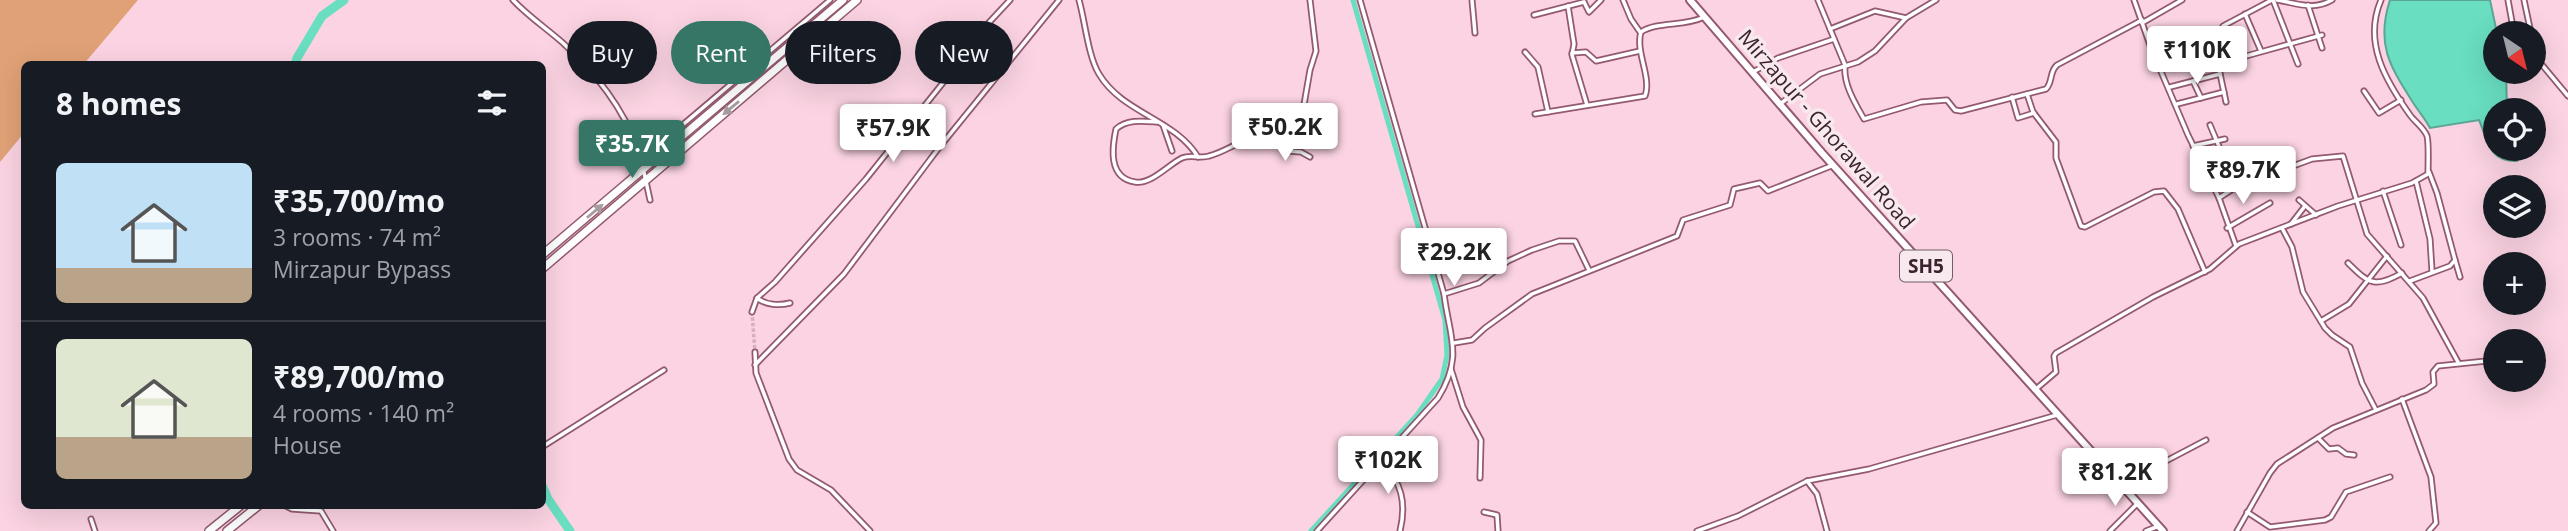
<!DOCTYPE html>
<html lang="en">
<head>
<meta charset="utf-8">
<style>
	body { margin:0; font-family:"Open Sans",sans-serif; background:#20242c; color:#f1f3f6; height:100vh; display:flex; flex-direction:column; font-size:26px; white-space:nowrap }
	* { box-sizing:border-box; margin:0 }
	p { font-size:23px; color:#9ea1a6 }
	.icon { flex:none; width:38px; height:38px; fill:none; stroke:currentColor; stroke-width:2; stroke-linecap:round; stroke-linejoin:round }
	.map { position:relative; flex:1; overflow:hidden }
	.sheet { position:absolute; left:21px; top:61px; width:525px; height:448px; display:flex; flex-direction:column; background:#171b24; border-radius:10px; box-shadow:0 7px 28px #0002 }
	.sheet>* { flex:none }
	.banner { position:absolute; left:567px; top:21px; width:665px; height:63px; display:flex; gap:14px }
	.needle { width:46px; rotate:145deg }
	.tools { position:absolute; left:2483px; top:21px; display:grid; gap:14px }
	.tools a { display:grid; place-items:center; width:63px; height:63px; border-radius:50%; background:#171b24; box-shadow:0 7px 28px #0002; font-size:35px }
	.price { position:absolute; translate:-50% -60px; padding:0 16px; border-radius:7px; background:#fff; color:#222; font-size:23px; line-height:46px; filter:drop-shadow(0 2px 4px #0008) }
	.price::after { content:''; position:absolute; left:50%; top:42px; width:21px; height:16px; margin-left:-10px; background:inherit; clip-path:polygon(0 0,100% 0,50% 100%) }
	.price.selected { background:#357666; color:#fff }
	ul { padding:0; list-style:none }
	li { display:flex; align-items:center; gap:21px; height:175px; padding:0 35px }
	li+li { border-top:2px solid #363941 }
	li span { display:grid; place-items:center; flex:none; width:196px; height:140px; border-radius:10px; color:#555 }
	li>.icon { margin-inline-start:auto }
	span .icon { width:84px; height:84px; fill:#fffc; stroke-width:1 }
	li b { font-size:30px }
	h2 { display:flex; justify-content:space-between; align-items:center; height:84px; padding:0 35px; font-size:30px }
	.tag { padding:0 24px; border-radius:32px; background:#171b24; box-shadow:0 7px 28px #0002; font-size:24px; line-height:63px }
	.tag.selected { background:#357666; color:#fff }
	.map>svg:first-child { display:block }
</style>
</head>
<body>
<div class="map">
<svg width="2568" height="531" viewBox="0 0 2568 531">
	<rect width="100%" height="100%" fill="#fbd3e2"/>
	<path fill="#e0a176" d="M0,0h138l-55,65h-59v68l-24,29z"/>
	<path fill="#69dec1" stroke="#5ba695" stroke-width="2" d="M2390,0h100l7,33h-1v39h10l1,38h-11v39h26l3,3 -8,9c-28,1 -29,-20 -38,-41l-49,8c-5,-10 -12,-17 -18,-27 -23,-36 -36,-58 -22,-101z"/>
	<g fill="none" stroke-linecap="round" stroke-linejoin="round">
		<path stroke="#69dec1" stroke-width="5" d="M1311,531l106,-116 25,-36 5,-24 -2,-35 -92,-320"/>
		<g stroke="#69dec1" stroke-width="9">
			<path d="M295,65l2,-7 25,-42 22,-16"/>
			<path d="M542,485l6,14 22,32"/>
		</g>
		<path stroke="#d5b0be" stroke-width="3.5" stroke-dasharray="3.5 2" stroke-linecap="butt" d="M752,312l3,40"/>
		<g stroke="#935970" stroke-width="7">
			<g id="street">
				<path d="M513,0c15,16 33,28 50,43 33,31 60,64 75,107l5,4 23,-15 164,-139"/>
				<path d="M1079,0c6,21 9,56 20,74 23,39 76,45 99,83"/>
				<path d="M1472,0l3,33"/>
				<path d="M1623,0l8,19 9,13"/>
				<path d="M1818,0l27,65c-2,19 10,38 19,54l57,-17 26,-2 8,10 6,1 85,-22c7,-7 3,-17 11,-24l85,-45"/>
				<path d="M2134,0l17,48 37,87 31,63 17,48"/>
				<path d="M2273,0l25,64"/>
				<path d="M2277,0c19,3 36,11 55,0"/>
				<path d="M2508,0l6,33"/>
				<path d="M2524,0l7,33"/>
				<path d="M1584,2l5,10 12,-12"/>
				<path d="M2308,5l14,43"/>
				<path d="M1568,6l6,38 -2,11 15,50"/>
				<path d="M2245,14l16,37"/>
				<path d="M1534,15l50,-13"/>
				<path d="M2142,23l40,-23"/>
				<path d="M1830,29l45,-18 31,7 30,-18"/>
				<path d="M2534,48l4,12 30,36"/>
				<path d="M1525,52l13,15 10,45"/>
				<path d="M1572,53l14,-1 10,9 44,-10"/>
				<path d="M2234,58l-11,-32 49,-26"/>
				<path d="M1753,72l25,-14 56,-19"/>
				<path d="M2193,81l8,17"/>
				<path d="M2170,87l50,-13"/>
				<path d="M2364,91l15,22 22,-13"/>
				<path d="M2027,94l6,18 23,30v16l25,68 4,1 69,-35 10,-1 14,18 27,63"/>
				<path d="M2012,97l6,21 16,-5"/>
				<path d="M2226,102l-7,-33 2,-6 101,-28"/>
				<path d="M1780,104l40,-30 38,-12 17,-11 31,-33"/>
				<path d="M2177,104l47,-12"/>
				<path d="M1535,114l110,-18c7,-19 -10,-44 -4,-64 17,-11 43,-5 63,-15"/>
				<path d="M1157,122c-14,-1 -30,-3 -41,7 -4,19 -8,49 19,53 16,3 34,-18 47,-24 9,-4 18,1 27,-2 17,-4 32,-17 50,-20 15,-2 19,4 36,-4l6,-10 9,-52 6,-19 -6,-51"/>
				<path d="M1163,125l9,26"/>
				<path d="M2210,125l16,38"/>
				<path d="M1274,138l14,13 13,1 9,5"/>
				<path d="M2193,146l32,-7"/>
				<path d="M640,154l10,46"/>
				<path d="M2282,170l30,-11 31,-3 24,78 56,64 35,64"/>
				<path d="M2416,181l14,58 2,32"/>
				<path d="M2383,191l18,54"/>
				<path d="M2219,198l32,-21"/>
				<path d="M2299,200l17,15"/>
				<path d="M2291,224l14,-18"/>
				<path d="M2227,228l43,-25"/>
				<path d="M2282,228l10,19 11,45 22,36 7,7 18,12 12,36 14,27"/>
				<path d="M2455,260l5,17"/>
				<path d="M2348,263c21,21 27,25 54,10"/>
				<path d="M2410,281l40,-15 5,-6 -18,-67 -8,-21"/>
				<path d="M1444,294l35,-11 29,-22 24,-11 27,-9h16l14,29"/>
				<path d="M757,298c9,7 22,8 33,5"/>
				<path d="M752,312l5,-14 18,-16 91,-103 100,-125 16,-24 28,-30"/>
				<path d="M2321,321l28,-17 38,-48"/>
				<path d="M1454,343l18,-3 13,-12 47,-34 145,-58 6,-16 47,-15 4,-16 26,-6 8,8 63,-25"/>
				<path d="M755,352l1,21 33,86 8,11 34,20 39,41"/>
				<path d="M755,365l89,-91 94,-125 121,-149"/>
				<path d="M1451,369l12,38 18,33 -1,38"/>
				<path d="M2036,389l20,-17 -2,-16 2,-3 97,-56 57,-28 29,-25 99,-38 74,-23 16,-9c0,-7 1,-32 -1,-38 -3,-8 -12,-14 -17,-21 -25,-35 -47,-73 -29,-115"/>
				<path d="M2402,399l29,78 5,46 -7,8"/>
				<path d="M2318,438l11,11 9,-1 8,6 8,1"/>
				<path d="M542,447l122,-77"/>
				<path d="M1382,459c19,25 25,42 18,72"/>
				<path d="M1807,481l10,13 10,37"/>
				<path d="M2122,485l11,-13 33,-11 40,-21"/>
				<path d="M286,506l6,3 29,2 12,20"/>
				<path d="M1484,512l13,3 1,16"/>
				<path d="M2247,512l23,15 55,-7 6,-3 15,-25 44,-15"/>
				<path d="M91,519l4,12"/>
				<path d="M1317,531l121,-133c26,-42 11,-62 6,-104l-84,-294"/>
				<path d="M1697,531l41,-15 69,-35 62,-12 188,-54"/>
				<path d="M2110,531l28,-28"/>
				<path d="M2146,531l13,-5"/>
				<path d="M2237,531l33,-58 7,-9 56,-36 93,-38 8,-6 -1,-12 5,-6 58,-6"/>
			</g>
		</g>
		<g stroke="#935970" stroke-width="10">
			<path id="primary" d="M1690,0l132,153 341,378"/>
		</g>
		<g stroke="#935970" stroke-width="10">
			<g id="highway">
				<path d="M542,255l301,-255"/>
				<path d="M542,269l315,-269"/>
				<path d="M209,531l31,-25"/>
				<path d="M227,531l31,-25"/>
			</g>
		</g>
		<use href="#street" stroke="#fff" stroke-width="3.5"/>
		<use href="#primary" stroke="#fff" stroke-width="6"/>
		<use href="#highway" stroke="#fff" stroke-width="7"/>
	</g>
	<defs><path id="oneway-solid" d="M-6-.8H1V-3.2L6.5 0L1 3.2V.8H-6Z" transform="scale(1.75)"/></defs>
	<g fill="#a79ca0">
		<use href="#oneway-solid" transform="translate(731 108) rotate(140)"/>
		<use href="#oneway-solid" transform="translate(595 211) rotate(-40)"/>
	</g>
	<g text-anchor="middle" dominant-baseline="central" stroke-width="7" stroke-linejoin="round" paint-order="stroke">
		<rect fill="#f7e9ee" stroke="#735e67" stroke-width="2" x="1900" y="250.5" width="52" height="31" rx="5"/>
		<g font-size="19" font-weight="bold" fill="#3b232d">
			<text x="1926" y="266">SH5</text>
		</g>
		<g font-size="21" fill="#3b232d" stroke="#f7e9ee">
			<text transform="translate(1827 129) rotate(49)">Mirzapur - Ghorawal Road</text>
		</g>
	</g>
</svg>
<div class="tools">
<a><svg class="needle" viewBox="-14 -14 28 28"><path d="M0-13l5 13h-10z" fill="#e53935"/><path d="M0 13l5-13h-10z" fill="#9ea1a6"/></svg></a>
<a><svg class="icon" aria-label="locate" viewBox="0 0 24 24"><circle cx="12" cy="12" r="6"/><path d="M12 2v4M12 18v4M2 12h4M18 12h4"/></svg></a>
<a><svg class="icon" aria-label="layers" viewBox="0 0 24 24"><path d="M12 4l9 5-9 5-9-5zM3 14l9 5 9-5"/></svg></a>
<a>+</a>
<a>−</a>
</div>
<b class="price" style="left:2197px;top:86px">₹110K</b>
<b class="price" style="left:1285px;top:163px">₹50.2K</b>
<b class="price" style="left:893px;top:164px">₹57.9K</b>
<b class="price selected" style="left:632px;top:180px">₹35.7K</b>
<b class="price" style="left:2243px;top:206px">₹89.7K</b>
<b class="price" style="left:1454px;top:288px">₹29.2K</b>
<b class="price" style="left:1388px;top:496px">₹102K</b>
<b class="price" style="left:2115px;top:508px">₹81.2K</b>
<div class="banner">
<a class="tag">Buy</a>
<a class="tag selected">Rent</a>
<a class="tag">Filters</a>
<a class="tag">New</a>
</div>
<section class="sheet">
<h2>8 homes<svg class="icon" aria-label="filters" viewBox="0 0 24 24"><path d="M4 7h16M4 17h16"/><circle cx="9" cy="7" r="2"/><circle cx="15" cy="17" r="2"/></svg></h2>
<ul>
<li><span style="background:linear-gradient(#bfe0f5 75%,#b9a48a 0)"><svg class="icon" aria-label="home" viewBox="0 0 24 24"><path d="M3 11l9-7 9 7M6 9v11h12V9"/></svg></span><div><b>₹35,700/mo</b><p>3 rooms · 74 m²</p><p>Mirzapur Bypass</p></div></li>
<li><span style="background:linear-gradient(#dfe7d0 70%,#b9a48a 0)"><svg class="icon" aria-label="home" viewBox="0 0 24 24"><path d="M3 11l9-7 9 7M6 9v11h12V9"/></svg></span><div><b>₹89,700/mo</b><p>4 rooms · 140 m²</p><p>House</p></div></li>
</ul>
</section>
</div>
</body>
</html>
